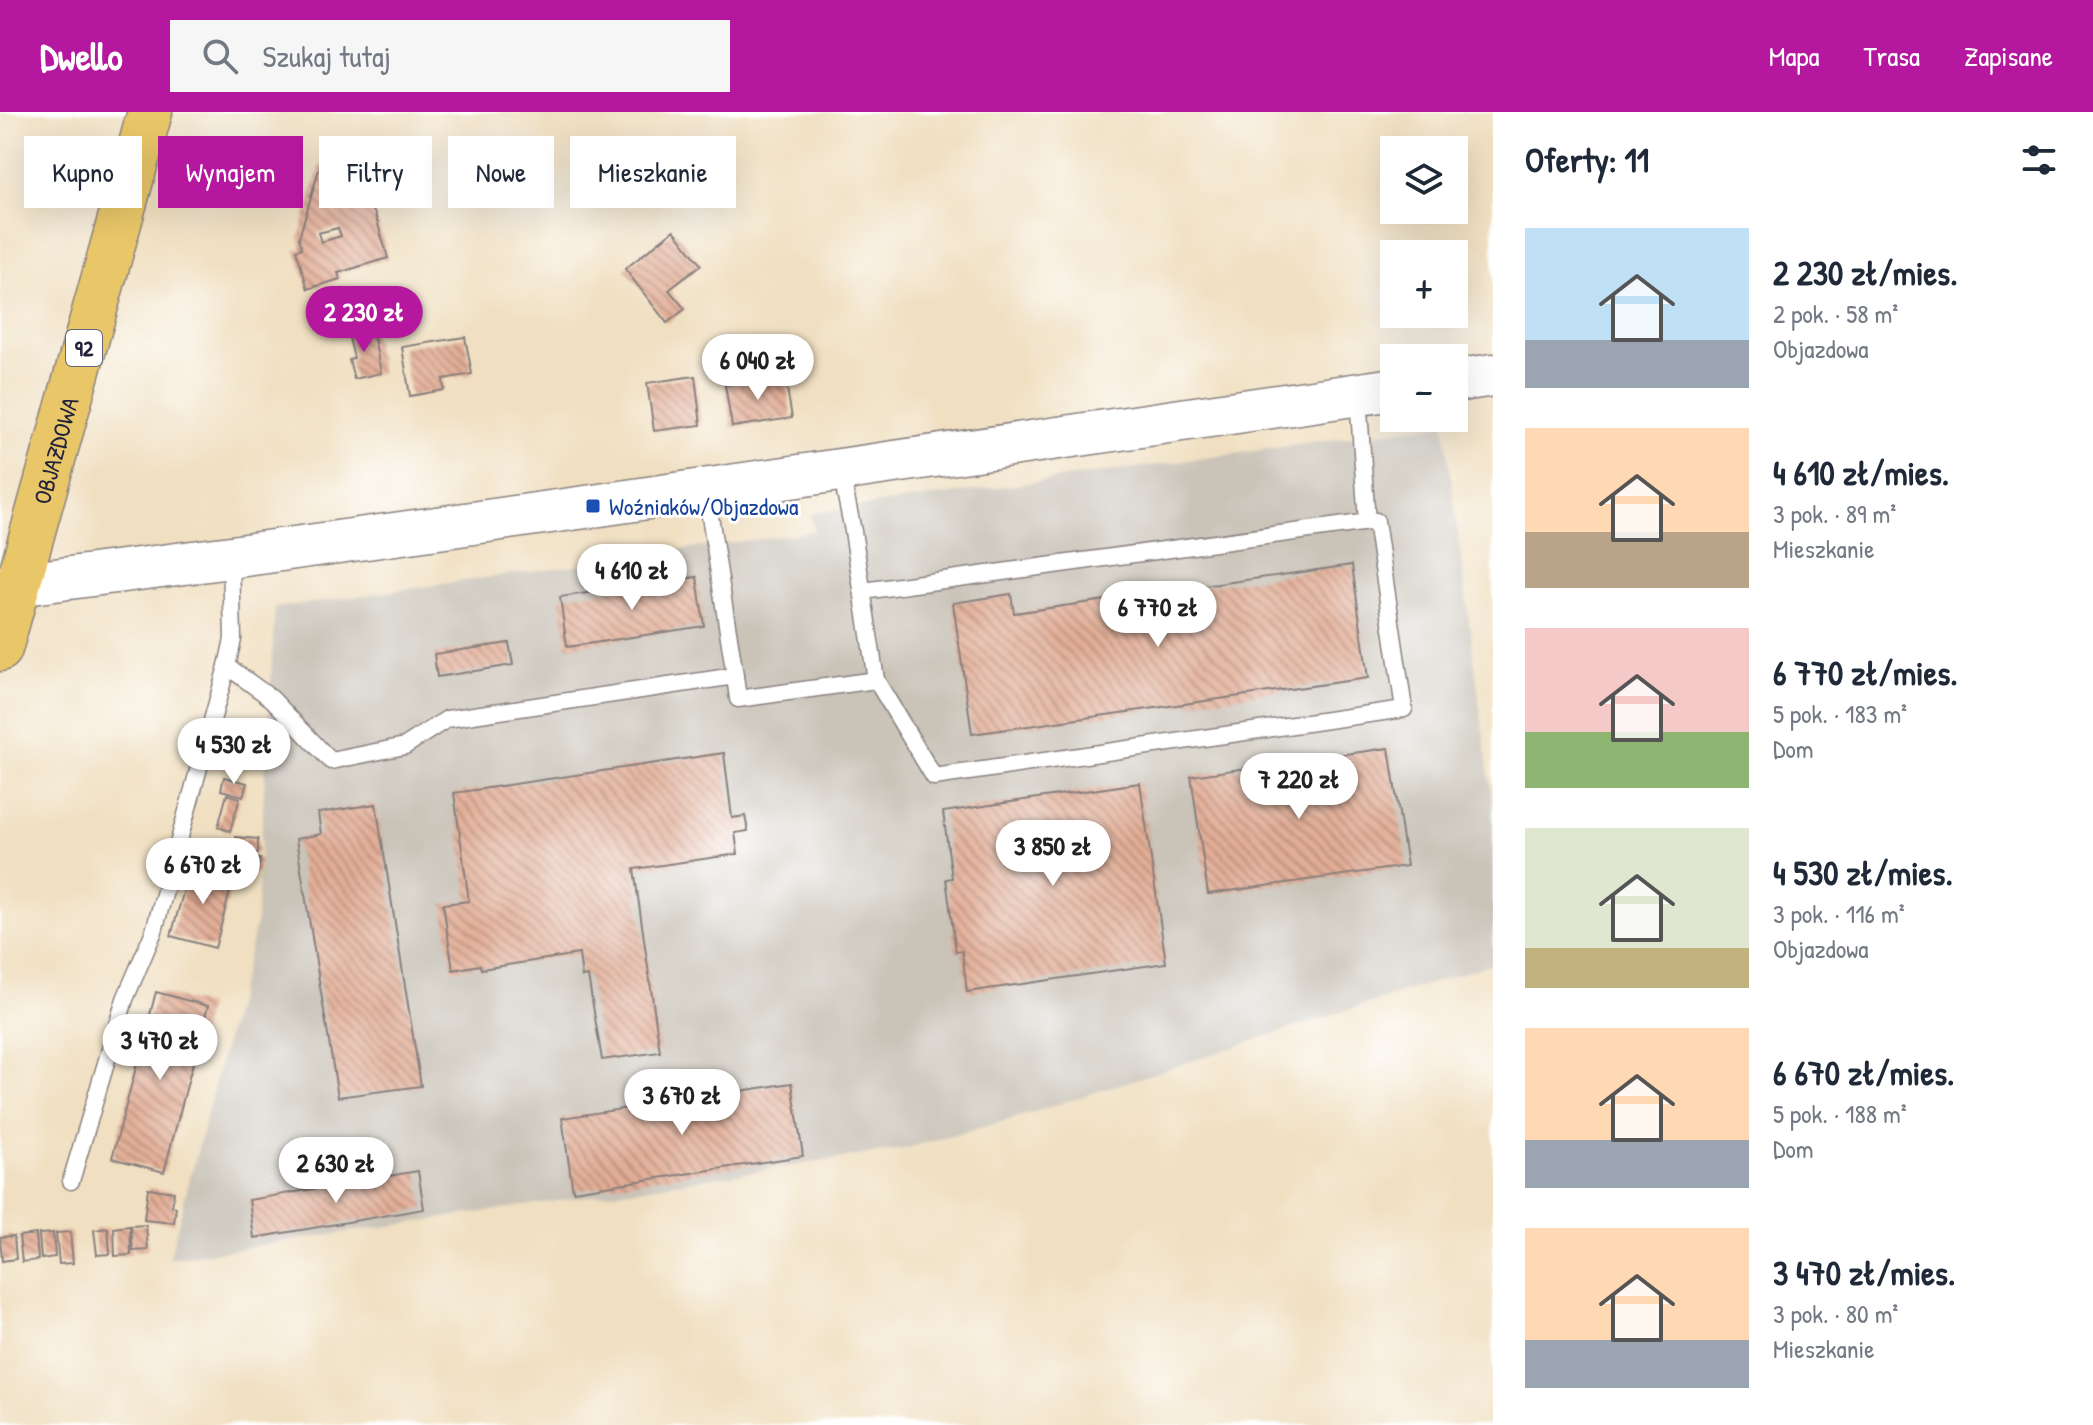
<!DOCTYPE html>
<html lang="pl">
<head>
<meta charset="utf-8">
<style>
	body { margin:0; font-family:"Patrick Hand",sans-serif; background:#f6f6f7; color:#1f2937; height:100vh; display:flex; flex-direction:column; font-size:30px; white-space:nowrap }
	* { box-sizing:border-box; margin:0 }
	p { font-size:26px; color:#747a83 }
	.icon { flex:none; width:44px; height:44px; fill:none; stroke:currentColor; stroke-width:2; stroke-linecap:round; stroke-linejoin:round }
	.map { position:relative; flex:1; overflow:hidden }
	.details { display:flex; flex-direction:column; background:#fff; width:600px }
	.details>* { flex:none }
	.guide { position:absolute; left:24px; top:24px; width:760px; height:72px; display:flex; gap:16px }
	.fabs { position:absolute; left:1380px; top:24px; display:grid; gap:16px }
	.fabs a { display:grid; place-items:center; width:88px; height:88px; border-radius:0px; background:#fff; box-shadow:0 8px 32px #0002; font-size:40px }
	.price { position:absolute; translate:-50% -68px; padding:0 18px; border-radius:28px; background:#fff; color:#222; font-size:26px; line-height:52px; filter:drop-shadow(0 2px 4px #0008) }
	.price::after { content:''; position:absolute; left:50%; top:48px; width:24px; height:18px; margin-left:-12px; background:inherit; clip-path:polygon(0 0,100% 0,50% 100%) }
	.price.selected { background:#b5179e; color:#fff }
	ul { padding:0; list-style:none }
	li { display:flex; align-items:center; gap:24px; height:200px; padding:0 32px }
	li span { display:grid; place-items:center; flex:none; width:224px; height:160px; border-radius:0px; color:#555 }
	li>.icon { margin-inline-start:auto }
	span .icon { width:96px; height:96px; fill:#fffc; stroke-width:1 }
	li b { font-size:34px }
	h2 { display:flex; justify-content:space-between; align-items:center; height:96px; padding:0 32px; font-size:34px }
	.tag { padding:0 28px; border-radius:0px; background:#fff; box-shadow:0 8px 32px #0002; font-size:28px; line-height:72px }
	.tag.selected { background:#b5179e; color:#fff }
	header { display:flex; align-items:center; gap:48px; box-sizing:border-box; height:112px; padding:0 40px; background:#b5179e; color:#fff }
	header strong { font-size:38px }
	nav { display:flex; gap:44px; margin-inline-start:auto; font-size:28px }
	.search { width:560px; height:72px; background:#f6f6f7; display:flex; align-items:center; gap:20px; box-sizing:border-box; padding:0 28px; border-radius:0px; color:#747a83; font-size:30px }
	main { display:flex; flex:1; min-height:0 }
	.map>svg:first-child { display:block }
</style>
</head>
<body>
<header>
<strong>Dwello</strong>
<div class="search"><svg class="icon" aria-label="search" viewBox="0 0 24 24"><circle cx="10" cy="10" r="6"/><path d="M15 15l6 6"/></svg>Szukaj tutaj</div>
<nav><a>Mapa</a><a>Trasa</a><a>Zapisane</a></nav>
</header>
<main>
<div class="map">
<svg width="1493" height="1313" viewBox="0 0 1493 1313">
	<defs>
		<pattern id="building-back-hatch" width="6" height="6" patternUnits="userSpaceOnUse" patternTransform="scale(2)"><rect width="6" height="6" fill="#e2ad95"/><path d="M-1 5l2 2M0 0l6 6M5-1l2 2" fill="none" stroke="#b78c7b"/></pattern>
	</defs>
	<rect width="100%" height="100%" fill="#fff"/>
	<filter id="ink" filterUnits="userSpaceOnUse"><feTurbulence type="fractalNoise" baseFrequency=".0125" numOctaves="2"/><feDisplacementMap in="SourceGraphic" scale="16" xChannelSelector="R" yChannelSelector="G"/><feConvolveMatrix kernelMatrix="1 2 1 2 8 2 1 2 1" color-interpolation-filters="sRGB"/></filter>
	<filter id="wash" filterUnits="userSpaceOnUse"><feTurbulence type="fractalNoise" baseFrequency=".006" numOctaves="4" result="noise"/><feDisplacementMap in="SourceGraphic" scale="32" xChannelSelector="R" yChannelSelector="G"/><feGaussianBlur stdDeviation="1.8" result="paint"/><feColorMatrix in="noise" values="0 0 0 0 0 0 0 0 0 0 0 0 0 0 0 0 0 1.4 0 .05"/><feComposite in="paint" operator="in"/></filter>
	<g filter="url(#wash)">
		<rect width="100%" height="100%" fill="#f0dfc0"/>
		<path fill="#c9c3b8" d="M1444,312l49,384v155l-477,155 -112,31 -735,110 87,-334 19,-317 539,-77 -4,-17z"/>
		<g id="blocks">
			<g fill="url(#building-back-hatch)" fill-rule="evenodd">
				<path d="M341,47l34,55 13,44 -50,15 2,6 -32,10 -12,-39 6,-2 -3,-10 21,-72zM338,116l3,8 -20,6 -3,-9z"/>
				<path d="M674,118l27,35 -32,25 16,19 -18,14 -42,-54z"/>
				<path d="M372,216l9,45 -27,6 -5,-19 5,-2 -6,-24z"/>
				<path d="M465,225l7,37 -29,5 1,11 -34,6 -8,-49z"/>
				<path d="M695,264l6,49 -47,6 -7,-48z"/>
				<path d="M785,265l7,41 -60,9 -7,-42z"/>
				<path d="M1352,453l16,113 -396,56 -19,-131 58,-9 3,19z"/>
				<path d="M697,465l7,49 -137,21 -7,-50z"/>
				<path d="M509,531l4,22 -76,12 -3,-23z"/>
				<path d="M1389,636l18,118 -199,28 -17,-118z"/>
				<path d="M724,641l8,65 13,-2 3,15 -13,2 3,21 -104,15 26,183 -58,8 -14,-84 -6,1 -3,-23 -98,15 -1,-4 -27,5 -10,-66 26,-3 -15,-108z"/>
				<path d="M224,665l23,6 -4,13 -22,-6z"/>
				<path d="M1140,671l26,180 -199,29 -5,-41 -6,1 -10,-73 6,-1 -9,-66z"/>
				<path d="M227,682l13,4 -10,33 -12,-4z"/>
				<path d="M376,692l45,282 -83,11 -42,-258 25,-5 -3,-21z"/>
				<path d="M236,725l22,2v14h-23z"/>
				<path d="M237,742l23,5 -3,14 -23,-4z"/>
				<path d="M191,753l43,11 -19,72 -44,-12z"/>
				<path d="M156,880l52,14 -44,166 -52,-14z"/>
				<path d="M792,971l11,73 -230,35 -11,-73z"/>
				<path d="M418,1059l6,38 -170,29 -5,-38z"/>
				<path d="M148,1076l26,4 -2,14 4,1 -2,16 -30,-3z"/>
				<path d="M146,1113l2,25 -15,1 -2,-25z"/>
				<path d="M130,1114l1,29 -16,1 -1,-28z"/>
				<path d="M108,1116l2,26 -13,1 -3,-25z"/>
				<path d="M70,1120l3,31 -14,1 -3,-31z"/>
				<path d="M53,1121l2,24 -14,2 -2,-25z"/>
				<path d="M36,1122l2,26 -16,2 -3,-26z"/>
				<path d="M14,1124l2,23 -14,2 -2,-24z"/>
			</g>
		</g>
	</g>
	<g filter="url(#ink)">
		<use href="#blocks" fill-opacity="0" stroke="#89807e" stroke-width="2"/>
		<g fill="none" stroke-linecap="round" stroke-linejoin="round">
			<g stroke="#89807e" stroke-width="19">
				<g id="service">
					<path d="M1358,284l9,126"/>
					<path d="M841,360l12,59 23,149 58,97 470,-68 -28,-188 -513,70"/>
					<path d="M227,554l45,33 59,62 74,-15 42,-27 288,-43 -29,-186"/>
					<path d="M735,564l3,23 138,-19"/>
					<path d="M71,1069l54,-182 29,-68 73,-265 6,-27 -2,-80"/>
				</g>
			</g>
			<g stroke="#89807e" stroke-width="45">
				<g id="tertiary">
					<path d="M1454,269l39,-6"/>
					<path d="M0,475l231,-30 362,-51 801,-117"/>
				</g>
			</g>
			<g stroke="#89807e" stroke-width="47">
				<g id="primary">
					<path id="s1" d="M0,537l150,-537"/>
				</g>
			</g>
			<use href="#service" stroke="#fff" stroke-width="16"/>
			<use href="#tertiary" stroke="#fff" stroke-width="42"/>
			<use href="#primary" stroke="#e9c769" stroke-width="44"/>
		</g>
	</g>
	<rect fill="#1a4fb4" stroke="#fff" stroke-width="3" x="585" y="386" width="16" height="16" rx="4"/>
	<g text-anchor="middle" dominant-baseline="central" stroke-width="6" stroke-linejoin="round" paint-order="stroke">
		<rect fill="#fff" stroke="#646476" stroke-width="2" x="66" y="218" width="36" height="36" rx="6"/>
		<g font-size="22" font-weight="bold" fill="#22223b">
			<text x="84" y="236">92</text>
		</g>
		<g font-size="24" fill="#22223b" stroke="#fff">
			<text stroke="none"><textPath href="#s1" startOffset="206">OBJAZDOWA</textPath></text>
		</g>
		<g font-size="24" fill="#164399" stroke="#fff" text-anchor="start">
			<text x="609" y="394">Woźniaków/Objazdowa</text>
		</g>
	</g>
</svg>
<div class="fabs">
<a><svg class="icon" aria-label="layers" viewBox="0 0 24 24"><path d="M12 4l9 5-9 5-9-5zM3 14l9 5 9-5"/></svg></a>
<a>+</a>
<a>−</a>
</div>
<b class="price selected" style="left:364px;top:242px">2 230 zł</b>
<b class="price" style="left:758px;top:290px">6 040 zł</b>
<b class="price" style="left:632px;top:500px">4 610 zł</b>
<b class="price" style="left:1158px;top:537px">6 770 zł</b>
<b class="price" style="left:234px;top:674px">4 530 zł</b>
<b class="price" style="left:1299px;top:709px">7 220 zł</b>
<b class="price" style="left:1053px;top:776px">3 850 zł</b>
<b class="price" style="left:203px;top:794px">6 670 zł</b>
<b class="price" style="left:160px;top:970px">3 470 zł</b>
<b class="price" style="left:682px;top:1025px">3 670 zł</b>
<b class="price" style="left:336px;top:1093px">2 630 zł</b>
<div class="guide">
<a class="tag">Kupno</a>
<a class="tag selected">Wynajem</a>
<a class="tag">Filtry</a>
<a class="tag">Nowe</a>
<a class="tag">Mieszkanie</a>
</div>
</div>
<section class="details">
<h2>Oferty: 11<svg class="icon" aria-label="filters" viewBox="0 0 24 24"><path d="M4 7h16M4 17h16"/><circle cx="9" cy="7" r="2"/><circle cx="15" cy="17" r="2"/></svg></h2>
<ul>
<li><span style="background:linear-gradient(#bfe0f5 70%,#9aa5b1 0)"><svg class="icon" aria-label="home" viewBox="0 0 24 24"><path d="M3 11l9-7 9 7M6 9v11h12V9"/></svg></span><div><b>2 230 zł/mies.</b><p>2 pok. · 58 m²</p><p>Objazdowa</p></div></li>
<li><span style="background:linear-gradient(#ffd9b3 65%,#b9a48a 0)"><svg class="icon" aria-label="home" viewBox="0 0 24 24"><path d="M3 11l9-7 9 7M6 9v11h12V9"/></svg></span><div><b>4 610 zł/mies.</b><p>3 pok. · 89 m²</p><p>Mieszkanie</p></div></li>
<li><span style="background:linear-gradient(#f6c9c9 65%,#8fb573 0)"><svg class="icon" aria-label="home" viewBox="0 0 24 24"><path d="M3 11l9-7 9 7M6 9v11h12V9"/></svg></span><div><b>6 770 zł/mies.</b><p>5 pok. · 183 m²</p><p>Dom</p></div></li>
<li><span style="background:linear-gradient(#dfe7d0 75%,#c2b280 0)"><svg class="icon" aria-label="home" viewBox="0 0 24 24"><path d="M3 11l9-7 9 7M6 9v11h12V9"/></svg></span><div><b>4 530 zł/mies.</b><p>3 pok. · 116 m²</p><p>Objazdowa</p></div></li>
<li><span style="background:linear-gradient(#ffd9b3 70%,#9aa5b1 0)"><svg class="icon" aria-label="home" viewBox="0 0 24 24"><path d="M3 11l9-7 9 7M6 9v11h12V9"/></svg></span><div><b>6 670 zł/mies.</b><p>5 pok. · 188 m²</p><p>Dom</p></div></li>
<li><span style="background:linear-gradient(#ffd9b3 70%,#9aa5b1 0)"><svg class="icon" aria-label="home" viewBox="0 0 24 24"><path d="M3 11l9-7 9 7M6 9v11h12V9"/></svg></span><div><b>3 470 zł/mies.</b><p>3 pok. · 80 m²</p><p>Mieszkanie</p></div></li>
</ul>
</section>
</main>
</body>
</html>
